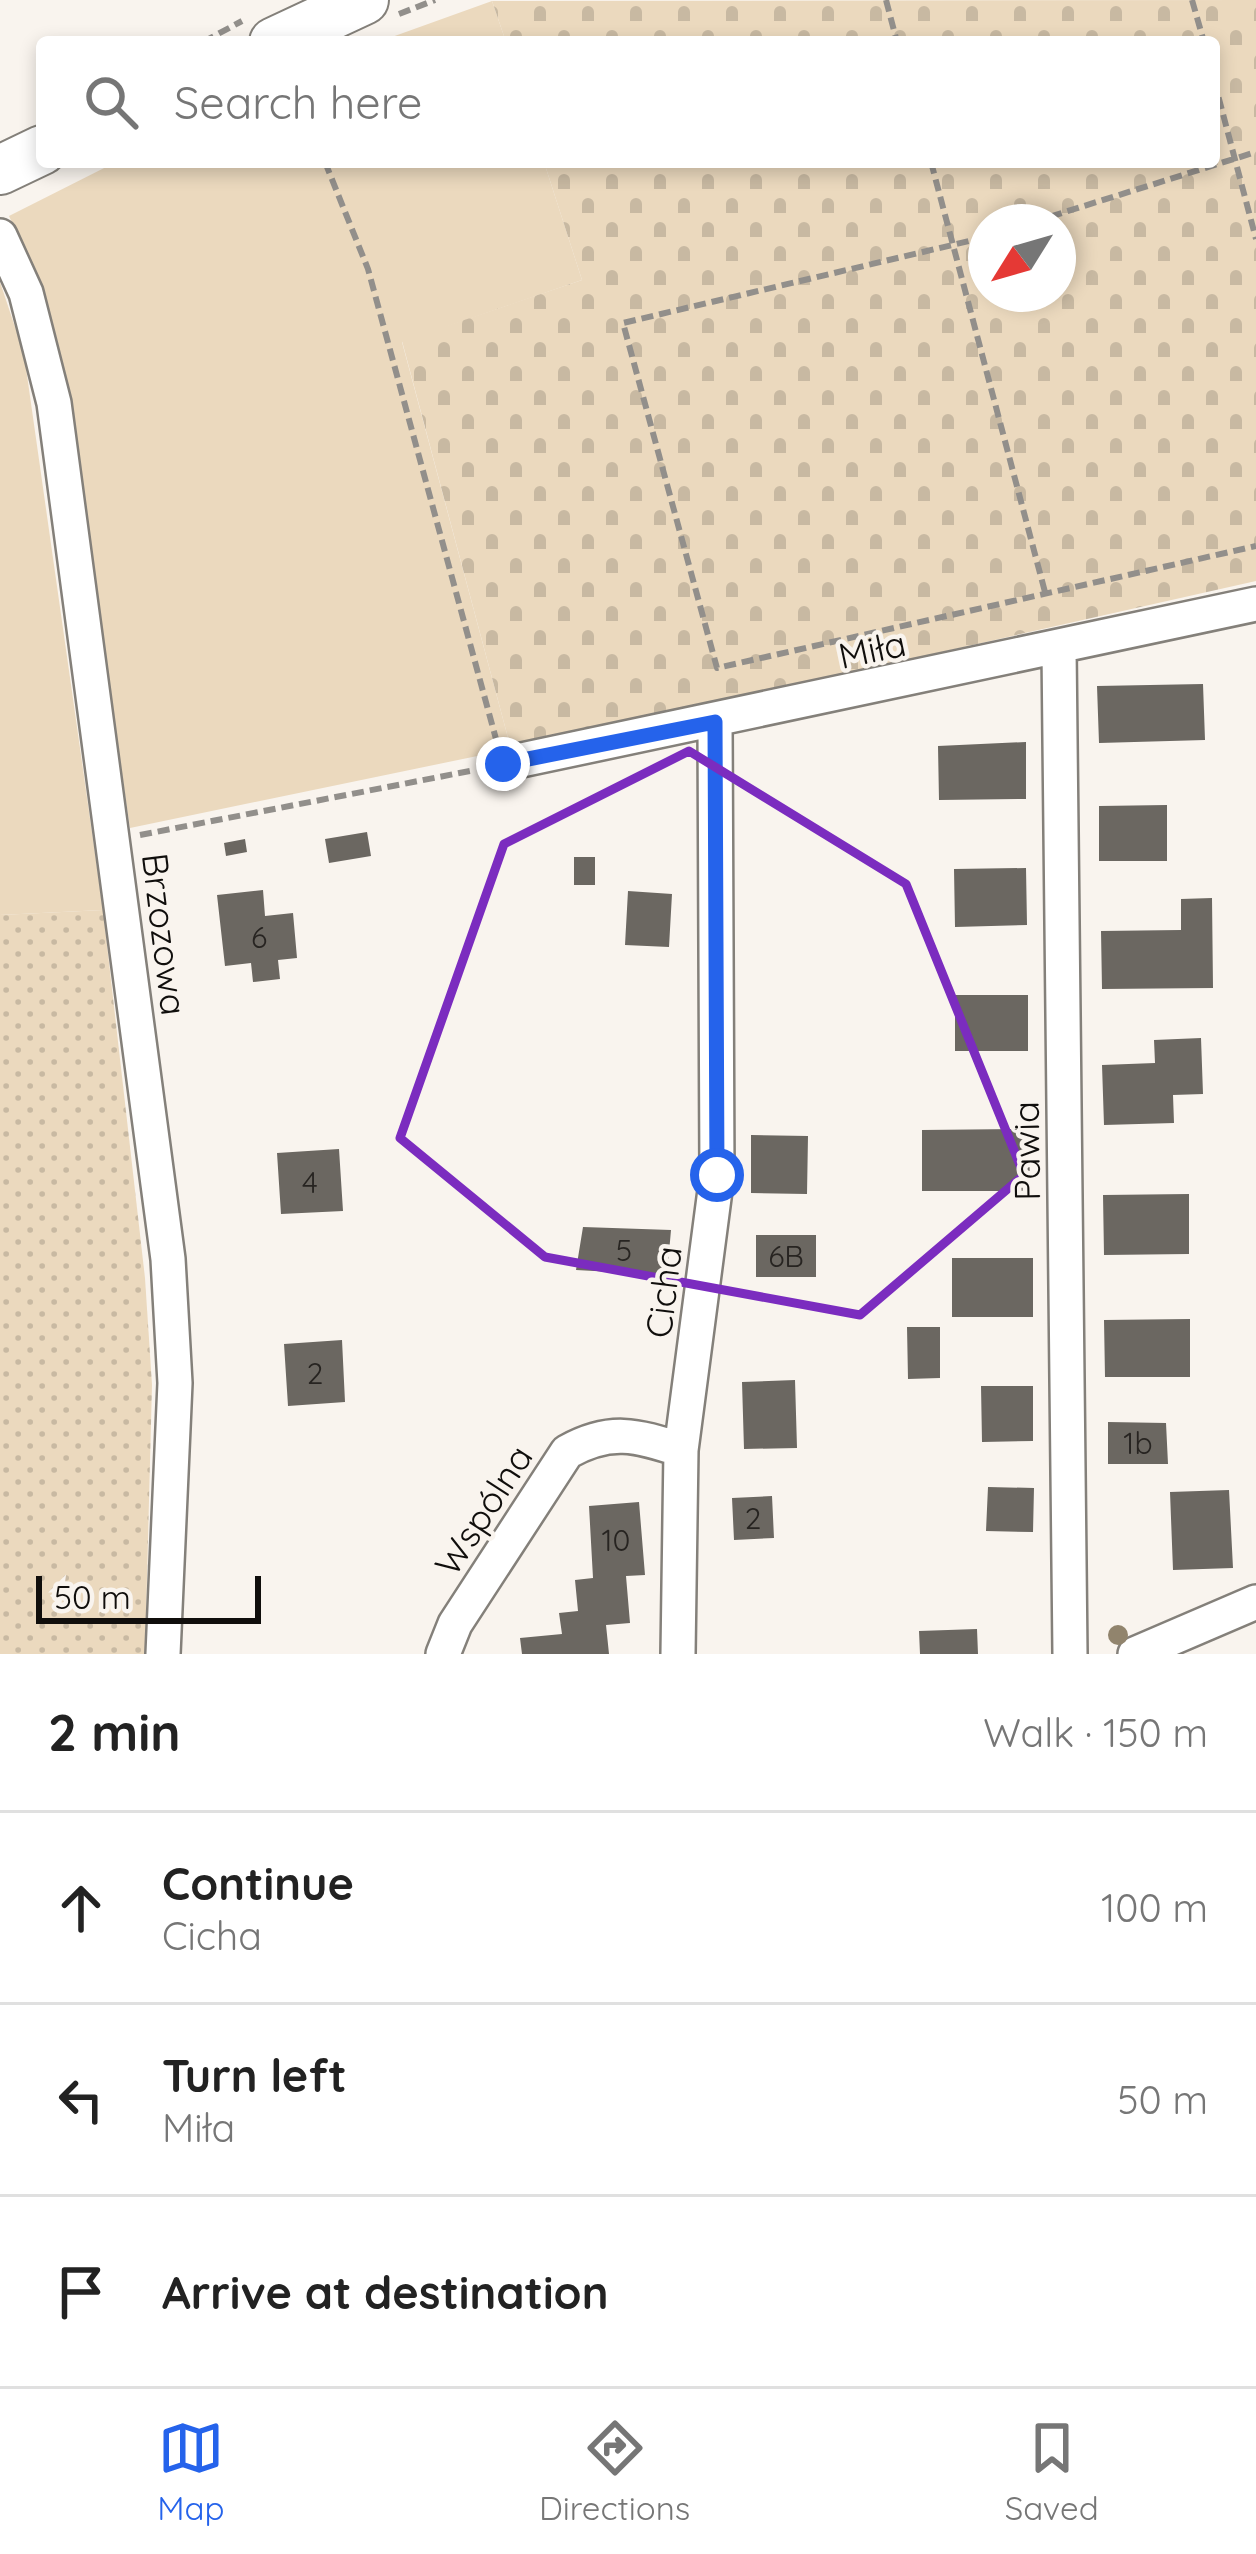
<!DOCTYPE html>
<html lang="en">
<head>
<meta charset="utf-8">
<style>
	body { margin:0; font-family:Quicksand,sans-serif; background:#f2f2f2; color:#222 }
	.compass { position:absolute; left:968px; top:204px; width:108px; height:108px; border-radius:50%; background:#fff; box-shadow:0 6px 18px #0003; rotate:233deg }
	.scale { position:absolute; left:36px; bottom:30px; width:225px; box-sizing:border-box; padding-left:12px; border:6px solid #100e0c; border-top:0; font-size:33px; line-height:42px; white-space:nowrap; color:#100e0c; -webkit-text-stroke:9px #f9f4ee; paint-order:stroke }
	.stop { position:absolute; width:36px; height:36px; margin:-27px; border:9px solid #2563eb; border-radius:50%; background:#fff }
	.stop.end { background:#2563eb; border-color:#fff; box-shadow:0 3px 12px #0008 }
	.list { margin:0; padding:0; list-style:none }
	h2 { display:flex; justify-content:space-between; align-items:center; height:156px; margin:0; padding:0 48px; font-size:51px }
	h2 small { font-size:39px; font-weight:400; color:#767676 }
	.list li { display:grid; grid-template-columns:78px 1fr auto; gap:36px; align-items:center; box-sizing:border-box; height:192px; padding:0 48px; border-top:3px solid #e0e0e0 }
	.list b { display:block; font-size:45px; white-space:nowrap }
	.list p { margin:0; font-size:39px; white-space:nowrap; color:#767676 }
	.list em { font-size:39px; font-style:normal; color:#767676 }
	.icon { flex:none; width:66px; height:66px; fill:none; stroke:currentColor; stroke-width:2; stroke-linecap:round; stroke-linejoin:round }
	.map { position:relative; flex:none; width:1256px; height:1654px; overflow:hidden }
	.search { position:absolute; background:#fff; box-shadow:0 6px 18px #0003; left:36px; right:36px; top:36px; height:132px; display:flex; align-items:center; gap:30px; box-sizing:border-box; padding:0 42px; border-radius:12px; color:#767676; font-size:45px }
	.sheet { height:732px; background:#fff }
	nav { display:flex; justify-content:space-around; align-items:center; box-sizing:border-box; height:168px; border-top:3px solid #e0e0e0; background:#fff; font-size:33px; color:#767676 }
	nav a { display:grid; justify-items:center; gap:6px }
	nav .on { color:#2563eb }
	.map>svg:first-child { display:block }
	.grass { fill:#ebd9be }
	.cemetery { fill:url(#cemetery-stones); fill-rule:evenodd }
	.park { fill:url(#park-dots) }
	.building { fill:#6b6761 }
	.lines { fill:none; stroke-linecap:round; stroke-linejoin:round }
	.street-casing { stroke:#84807a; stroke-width:38 }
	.secondary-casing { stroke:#84807a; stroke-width:52 }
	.path { stroke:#928f8b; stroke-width:6; stroke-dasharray:12 6; stroke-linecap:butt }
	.street { stroke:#fff; stroke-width:33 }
	.secondary { stroke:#fff; stroke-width:48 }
	.tree { fill:#91846d }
	.route { stroke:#2563eb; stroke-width:15 }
	.marked { fill:none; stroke:#7b2cbf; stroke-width:9; stroke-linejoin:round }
	.labels { text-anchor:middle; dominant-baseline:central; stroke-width:9; stroke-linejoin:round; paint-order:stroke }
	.number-label { font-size:30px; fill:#272421 }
	.street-label { font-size:36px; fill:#100e0c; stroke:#f9f4ee }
</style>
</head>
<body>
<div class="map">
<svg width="1256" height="1654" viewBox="0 0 1256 1654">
	<defs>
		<pattern id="cemetery-stones" width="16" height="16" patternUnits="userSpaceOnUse" patternTransform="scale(3)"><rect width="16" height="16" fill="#ebd9be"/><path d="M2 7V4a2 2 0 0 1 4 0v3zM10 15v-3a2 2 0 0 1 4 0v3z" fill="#c8b9a2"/></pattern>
		<pattern id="park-dots" width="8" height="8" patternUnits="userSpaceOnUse" patternTransform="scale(3)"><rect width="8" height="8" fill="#ebd9be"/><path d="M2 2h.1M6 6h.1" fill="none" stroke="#c8b9a2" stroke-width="1.8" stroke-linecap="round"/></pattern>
	</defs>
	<rect width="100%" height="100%" fill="#f9f4ee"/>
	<path class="grass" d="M 492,1 L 506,42 L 378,42 Z
		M 116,162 L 544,162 L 582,280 L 402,342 L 511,749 L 130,828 L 58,343 L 43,289 L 9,216 Z
		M 0,282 L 24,354 L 103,910 L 0,915 Z"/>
	<path class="cemetery" d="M 1256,0 L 1256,581 L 511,749 L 402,341 L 582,280 L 544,162 L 1214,162 L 1214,42 L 506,42 L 492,1 ZM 986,222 L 1058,222 L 1058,294 L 986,294 Z"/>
	<path class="park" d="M 103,910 L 145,1278 L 152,1385 L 145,1654 L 0,1654 L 0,915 Z"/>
	<path class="building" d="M 1203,684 L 1205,740 L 1099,743 L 1097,686 Z
		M 1026,742 L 1026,799 L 939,800 L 938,746 Z
		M 1167,805 L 1167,861 L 1099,861 L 1099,806 Z
		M 367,832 L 371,856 L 329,863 L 325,839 Z
		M 245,839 L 247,852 L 226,856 L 224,843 Z
		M 574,857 L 595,857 L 595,885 L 574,885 Z
		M 1026,868 L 1027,925 L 955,927 L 954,869 Z
		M 263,890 L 265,916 L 293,913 L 297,958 L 278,960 L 280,979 L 253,982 L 251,963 L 225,966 L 217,895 Z
		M 628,891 L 672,894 L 669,947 L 625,945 Z
		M 1212,898 L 1213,988 L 1102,989 L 1101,931 L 1181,930 L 1181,899 Z
		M 955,995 L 1028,995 L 1028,1051 L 955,1051 Z
		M 1201,1038 L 1203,1094 L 1173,1095 L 1174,1123 L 1104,1125 L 1102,1065 L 1155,1063 L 1154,1040 Z
		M 1029,1129 L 1030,1191 L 922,1191 L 922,1130 Z
		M 751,1135 L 808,1136 L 807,1194 L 751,1193 Z
		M 339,1149 L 343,1211 L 281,1214 L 277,1153 Z
		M 1189,1194 L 1189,1254 L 1104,1255 L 1103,1195 Z
		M 583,1227 L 671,1230 L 667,1275 L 576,1270 Z
		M 756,1235 L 816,1235 L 816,1277 L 756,1277 Z
		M 952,1258 L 1033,1258 L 1033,1317 L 952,1317 Z
		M 1190,1319 L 1190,1377 L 1105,1377 L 1104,1320 Z
		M 907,1327 L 940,1327 L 940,1378 L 908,1379 Z
		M 342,1340 L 345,1402 L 288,1406 L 284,1344 Z
		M 795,1380 L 797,1448 L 744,1449 L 742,1382 Z
		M 981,1386 L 1033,1386 L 1033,1441 L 982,1442 Z
		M 1108,1422 L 1166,1423 L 1168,1464 L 1108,1464 Z
		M 988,1487 L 1034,1488 L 1033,1532 L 986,1531 Z
		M 1229,1490 L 1233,1568 L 1173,1570 L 1170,1492 Z
		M 772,1496 L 774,1538 L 734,1540 L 732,1498 Z
		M 639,1502 L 645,1575 L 626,1576 L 630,1623 L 606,1625 L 609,1654 L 522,1654 L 520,1638 L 562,1634 L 559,1613 L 578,1611 L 575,1580 L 593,1578 L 589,1506 Z
		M 977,1629 L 978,1654 L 920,1654 L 919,1631 Z"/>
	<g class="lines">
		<g class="street-casing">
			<path id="street" d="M 0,236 L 26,293 L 54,403 L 168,1259 L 175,1383 L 163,1654
				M 1059,648 L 1070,1654
				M 503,764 L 1256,604
				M 443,1654 L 455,1624 L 567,1452 C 610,1428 636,1435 681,1450
				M 678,1654 L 681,1450 L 717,1175 L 715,722
				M 1135,1654 L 1256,1602"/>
		</g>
		<g class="secondary-casing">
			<path id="secondary" d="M 274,42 L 364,0
				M 0,170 L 42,150"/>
		</g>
		<path class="path" d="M 886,0 L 897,42
			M 1192,0 L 1204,42
			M 399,14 L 435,0
			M 203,42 L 242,21
			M 1214,80 L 1256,239
			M 325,162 L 368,269 L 496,739
			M 931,162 L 1045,592
			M 1033,222 L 1256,152
			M 986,237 L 623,323 L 717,668 L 1256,546
			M 140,835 L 475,770"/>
		<use href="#street" class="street"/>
		<use href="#secondary" class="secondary"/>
	</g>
	<circle class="tree" cx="1118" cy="1635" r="10"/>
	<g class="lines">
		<path class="route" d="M 503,764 L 715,722 L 717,1175"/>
	</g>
	<path class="marked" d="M 689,751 L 906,884 L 1024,1175 L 860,1315 L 545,1257 L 400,1138 L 504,844 Z"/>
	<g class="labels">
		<g class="number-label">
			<text x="259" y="937">6</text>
			<text x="310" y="1182">4</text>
			<text x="624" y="1250">5</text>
			<text x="786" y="1256">6B</text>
			<text x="315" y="1373">2</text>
			<text x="1138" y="1443">1b</text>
			<text x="753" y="1518">2</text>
			<text x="616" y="1540">10</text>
		</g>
		<g class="street-label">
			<text transform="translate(872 649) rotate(-12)">Miła</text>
			<text transform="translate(165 934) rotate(83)">Brzozowa</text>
			<text transform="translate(1026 1151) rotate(-91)">Pawia</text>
			<text transform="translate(663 1292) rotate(-83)">Cicha</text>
			<text transform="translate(483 1510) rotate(-57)">Wspólna</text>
		</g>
	</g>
</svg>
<svg class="compass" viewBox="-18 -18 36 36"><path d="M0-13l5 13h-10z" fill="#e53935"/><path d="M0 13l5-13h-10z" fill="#767676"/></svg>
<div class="scale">50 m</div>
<div class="stop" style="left:717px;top:1175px"></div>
<div class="stop end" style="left:503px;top:764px"></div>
<div class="search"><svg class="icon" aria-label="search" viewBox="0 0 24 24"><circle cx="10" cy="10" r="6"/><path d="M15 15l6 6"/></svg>Search here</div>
</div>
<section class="sheet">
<h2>2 min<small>Walk · 150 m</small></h2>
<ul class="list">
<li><svg class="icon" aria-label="ahead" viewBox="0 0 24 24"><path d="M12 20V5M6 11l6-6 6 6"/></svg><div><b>Continue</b><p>Cicha</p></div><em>100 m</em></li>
<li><svg class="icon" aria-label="left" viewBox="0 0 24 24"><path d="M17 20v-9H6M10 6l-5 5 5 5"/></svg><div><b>Turn left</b><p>Miła</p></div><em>50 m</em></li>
<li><svg class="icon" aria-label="arrive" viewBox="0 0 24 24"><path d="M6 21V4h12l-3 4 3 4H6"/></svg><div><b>Arrive at destination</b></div></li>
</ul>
</section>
<nav>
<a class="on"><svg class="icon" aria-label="map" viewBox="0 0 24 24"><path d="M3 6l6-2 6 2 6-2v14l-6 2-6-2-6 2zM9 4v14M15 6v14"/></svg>Map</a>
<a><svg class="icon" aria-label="directions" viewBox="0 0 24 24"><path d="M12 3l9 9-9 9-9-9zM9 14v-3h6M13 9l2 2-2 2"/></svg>Directions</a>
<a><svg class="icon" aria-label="saved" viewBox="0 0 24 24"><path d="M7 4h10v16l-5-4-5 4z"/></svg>Saved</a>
</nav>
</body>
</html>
